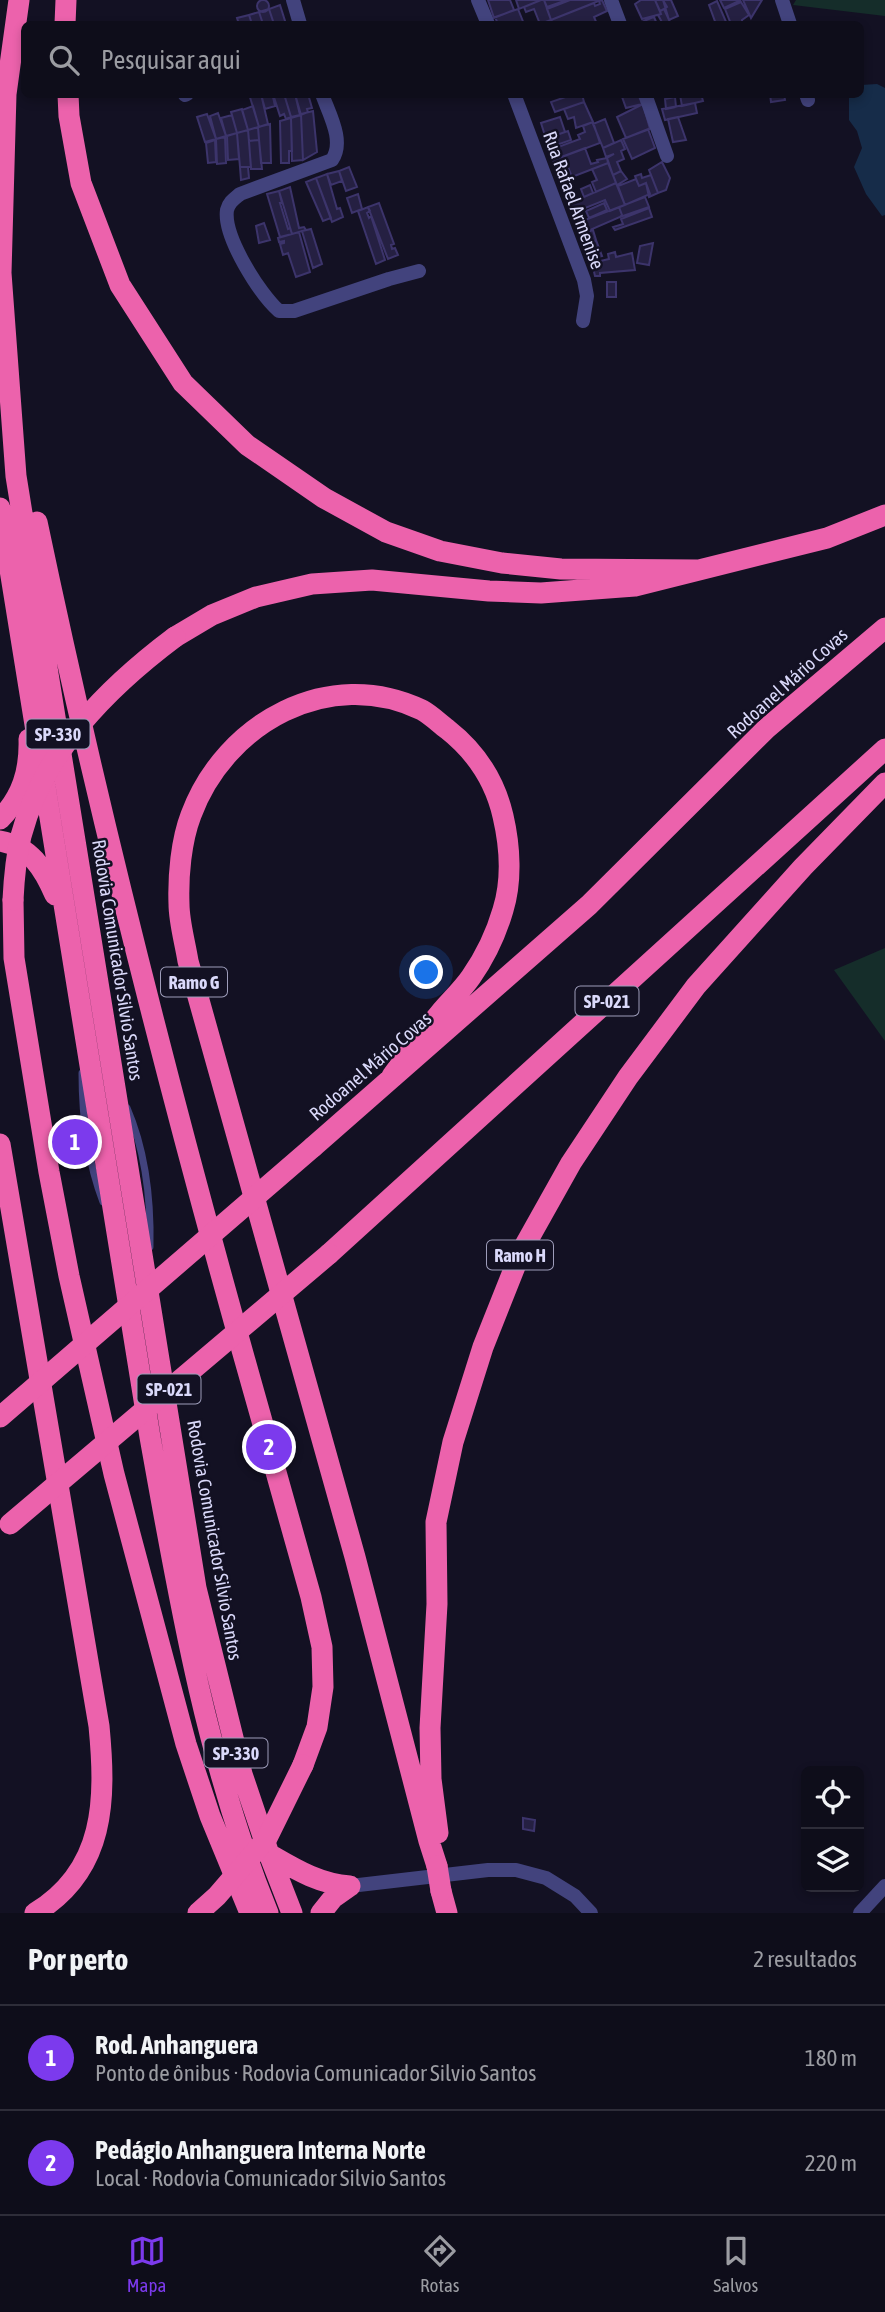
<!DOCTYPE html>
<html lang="pt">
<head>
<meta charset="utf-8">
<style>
	body { margin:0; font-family:"Asap Condensed",sans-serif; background:#171623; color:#f1f3f6 }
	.controls { position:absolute; right:21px; bottom:21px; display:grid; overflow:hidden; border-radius:10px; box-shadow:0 4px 10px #0003 }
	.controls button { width:63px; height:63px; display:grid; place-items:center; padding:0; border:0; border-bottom:2px solid #2e2d39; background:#0e0d1a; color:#f1f3f6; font:35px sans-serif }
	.you { position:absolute; left:427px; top:973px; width:24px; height:24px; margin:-18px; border:5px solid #fff; border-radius:50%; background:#1a73e8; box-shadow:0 0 0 10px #1a73e833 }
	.badge { display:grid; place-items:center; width:46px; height:46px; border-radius:50%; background:#7c3aed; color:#fff; font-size:23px; font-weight:700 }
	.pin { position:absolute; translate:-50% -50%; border:4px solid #fff; box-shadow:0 2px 7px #0006 }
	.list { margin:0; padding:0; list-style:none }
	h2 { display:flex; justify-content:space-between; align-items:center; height:91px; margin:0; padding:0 28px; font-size:30px }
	h2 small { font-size:23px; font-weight:400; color:#9b9ca2 }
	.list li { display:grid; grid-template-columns:46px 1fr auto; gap:21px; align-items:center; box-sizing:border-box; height:105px; padding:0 28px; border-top:2px solid #2e2d39 }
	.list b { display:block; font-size:26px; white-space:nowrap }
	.list p { margin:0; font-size:23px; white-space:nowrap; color:#9b9ca2 }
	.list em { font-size:23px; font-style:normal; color:#9b9ca2 }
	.icon { flex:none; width:38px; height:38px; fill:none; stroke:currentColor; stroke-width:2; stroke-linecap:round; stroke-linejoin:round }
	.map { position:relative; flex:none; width:885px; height:1913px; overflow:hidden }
	.search { position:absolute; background:#0e0d1a; box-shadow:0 4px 10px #0003; left:21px; right:21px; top:21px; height:77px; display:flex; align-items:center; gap:18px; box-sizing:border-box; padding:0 24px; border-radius:10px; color:#9b9ca2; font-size:26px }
	.sheet { height:301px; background:#0e0d1a }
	nav { display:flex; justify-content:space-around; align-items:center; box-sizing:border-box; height:98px; border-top:2px solid #2e2d39; background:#0e0d1a; font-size:19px; color:#9b9ca2 }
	nav a { display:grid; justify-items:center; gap:4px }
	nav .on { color:#7c3aed }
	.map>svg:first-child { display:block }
	.green { fill:#152d2a }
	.water { fill:#162c49 }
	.building { fill:#252042; stroke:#3c346b; stroke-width:2 }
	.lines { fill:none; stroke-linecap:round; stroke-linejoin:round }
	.highway-tunnel { stroke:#312f43; stroke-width:21; stroke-dasharray:21 10; stroke-linecap:butt }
	.lane { stroke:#42437d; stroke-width:7 }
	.street { stroke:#42437d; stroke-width:14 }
	.highway { stroke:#ec62ac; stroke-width:21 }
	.highway-bridge { stroke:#ec62ac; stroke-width:21 }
	.labels { text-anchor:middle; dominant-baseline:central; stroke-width:5; stroke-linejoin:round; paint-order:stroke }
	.shield { fill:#131123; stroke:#9e9dba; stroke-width:2 }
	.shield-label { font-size:18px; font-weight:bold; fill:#dad9fa }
	.street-label { font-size:19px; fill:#dad9fa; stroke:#131123 }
</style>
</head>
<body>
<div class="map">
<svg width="885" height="1913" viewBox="0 0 885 1913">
	<rect width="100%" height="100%" fill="#131123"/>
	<path class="green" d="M 796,0 L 885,0 L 885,16 L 793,5 Z
		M 885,948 L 885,1041 L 834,970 Z"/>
	<path class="water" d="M 877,84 L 885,88 L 885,215 L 882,216 L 866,194 L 854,167 L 862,148 L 857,131 L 849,120 L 849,95 L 860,94 L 861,85 Z"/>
	<path class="building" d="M 488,0 L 510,0 L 514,10 L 494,18 Z
		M 516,0 L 541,0 L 519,9 Z
		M 541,0 L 544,0 L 551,20 L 540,24 L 534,9 L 526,12 L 524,7 Z
		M 544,0 L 567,0 L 547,7 Z
		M 570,0 L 601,0 L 551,20 L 547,9 Z
		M 602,0 L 607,11 L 594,17 L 597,24 L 554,24 L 551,20 L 594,3 L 595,6 L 600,4 L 599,1 Z
		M 641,0 L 655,0 L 661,14 L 642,19 L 635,4 Z
		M 655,0 L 663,0 L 667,7 L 660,11 Z
		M 663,0 L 671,0 L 678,16 L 669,20 Z
		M 720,0 L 741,0 L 724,8 Z
		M 743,0 L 762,0 L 751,18 Z
		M257 6a6 6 0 1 1 12 0a6 6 0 1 1-12 0Z
		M 717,1 L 727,24 L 716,24 L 709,5 Z
		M 741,2 L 749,15 L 742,20 L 742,22 L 731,24 L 725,9 Z
		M 280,5 L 286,24 L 274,24 L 269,9 Z
		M 269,9 L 274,24 L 263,24 L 259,12 Z
		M 518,9 L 524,24 L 498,24 L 495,17 Z
		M 664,9 L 670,22 L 663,24 L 658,15 L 661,14 L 660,11 Z
		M 259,12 L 263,24 L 252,24 L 249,15 Z
		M 249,15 L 252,24 L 239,24 L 237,18 Z
		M 654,17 L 657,24 L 637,24 L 651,18 Z
		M 249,94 L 261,94 L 268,124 L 259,127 Z
		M 269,94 L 270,97 L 273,97 L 275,106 L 265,109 L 261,94 Z
		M 273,94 L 284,94 L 291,117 L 286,119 L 284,114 L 280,116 Z
		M 284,94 L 295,94 L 300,115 L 291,117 Z
		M 295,94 L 308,94 L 312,108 L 307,109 L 308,112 L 301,115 Z
		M 574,94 L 582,94 L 584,102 L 555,112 L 551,102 Z
		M 621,94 L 638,94 L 642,104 L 626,108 Z
		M 701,94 L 703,101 L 682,106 L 680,95 Z
		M 770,94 L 784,94 L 785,100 L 771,102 Z
		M 675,97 L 676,107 L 666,109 L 665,99 Z
		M 584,102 L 593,122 L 576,128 L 574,117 L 568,119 L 564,109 Z
		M 695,103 L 697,113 L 665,120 L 662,109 Z
		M 643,104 L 650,129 L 626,138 L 617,117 Z
		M 253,106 L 259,127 L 248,130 L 242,110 Z
		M 242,109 L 248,130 L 237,133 L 231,112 Z
		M 313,111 L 317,152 L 303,160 L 301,114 Z
		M 218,113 L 226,136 L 216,139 L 210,116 Z
		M 207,114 L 216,139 L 205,142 L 197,117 Z
		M 232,115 L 237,133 L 226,136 L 221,118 Z
		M 301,115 L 303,160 L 292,161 L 291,118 Z
		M 560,117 L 565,132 L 546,139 L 541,123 Z
		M 678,117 L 686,140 L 673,142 L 668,119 Z
		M 291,118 L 292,151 L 289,151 L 289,163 L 281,163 L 280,121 Z
		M 605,119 L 614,143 L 603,148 L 593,124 Z
		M 593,122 L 600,143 L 562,157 L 558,147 L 580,139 L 578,135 L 585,132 L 583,126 Z
		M 270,124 L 271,163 L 261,163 L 258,127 Z
		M 258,127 L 259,140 L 249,141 L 248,130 Z
		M 648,129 L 655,148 L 632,159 L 623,139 Z
		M 248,130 L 251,167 L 240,167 L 237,133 Z
		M 568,131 L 571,140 L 548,148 L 545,139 Z
		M 237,133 L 239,159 L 228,160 L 227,136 Z
		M 225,137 L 226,163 L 217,164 L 216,139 Z
		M 215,140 L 216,162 L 208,163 L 206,143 Z
		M 259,140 L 262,169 L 251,169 L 249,141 Z
		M 621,140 L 625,149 L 621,151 L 624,159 L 617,162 L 621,171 L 613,175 L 607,158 L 614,154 L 606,157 L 603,148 Z
		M 585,148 L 591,164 L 598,162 L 597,160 L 607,158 L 608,163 L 572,177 L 568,167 L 557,171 L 553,160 Z
		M 662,162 L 670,178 L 666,190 L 658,193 L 649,170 Z
		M 608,163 L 616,183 L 596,192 L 592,182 L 597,180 L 592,169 Z
		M 240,167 L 248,167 L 249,178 L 241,180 Z
		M 349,167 L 357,187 L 346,191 L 339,171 Z
		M 339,171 L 342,181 L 331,185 L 327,174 Z
		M 621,171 L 627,179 L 617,185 L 613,175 Z
		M 327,174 L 337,209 L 340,208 L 343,217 L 332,222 L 316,178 Z
		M 641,174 L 642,178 L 651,175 L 658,193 L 649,197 L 646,183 L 639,186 L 635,176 Z
		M 316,178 L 331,218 L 323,221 L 306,182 Z
		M 636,179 L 639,186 L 646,183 L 650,194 L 625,205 L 618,186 Z
		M 616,183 L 625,205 L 610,211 L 605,200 L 573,213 L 570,203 Z
		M 590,185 L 593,193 L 584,197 L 581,189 Z
		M 290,187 L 299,228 L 304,227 L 306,230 L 292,234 L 279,191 Z
		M 279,191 L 282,203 L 280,203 L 288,229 L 290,228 L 292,234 L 280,237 L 267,194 Z
		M 358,194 L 362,209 L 352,213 L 347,198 Z
		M 645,197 L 649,207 L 620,217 L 622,215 L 619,207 Z
		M 379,203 L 394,244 L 391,245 L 392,249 L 395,248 L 398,255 L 388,259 L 368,207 Z
		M 604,203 L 607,210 L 589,218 L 586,211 Z
		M 368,207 L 370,211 L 367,213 L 369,218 L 371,216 L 385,260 L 376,264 L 358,211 Z
		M 619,207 L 622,215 L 620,217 L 581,234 L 577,223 Z
		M 649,208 L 652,217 L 615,230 L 613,227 L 623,224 L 621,219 Z
		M 264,223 L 270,240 L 259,243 L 256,226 Z
		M 311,229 L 322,264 L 313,268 L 302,231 Z
		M 593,230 L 596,240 L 585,245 L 581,234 Z
		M 299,232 L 310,272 L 296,277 L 288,253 L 283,255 L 280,244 L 284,243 L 284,241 L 279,242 L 278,238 Z
		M 596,240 L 602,256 L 589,259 L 585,245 Z
		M 653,243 L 649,265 L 637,263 L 640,246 Z
		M 615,252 L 616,257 L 632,253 L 635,270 L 600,273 L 600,276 L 595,276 L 592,263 L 609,259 L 608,254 Z
		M 607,282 L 616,282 L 616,297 L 607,297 Z
		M 277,1425 L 287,1462 L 261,1469 L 252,1432 Z
		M 523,1818 L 535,1820 L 534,1831 L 523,1829 Z"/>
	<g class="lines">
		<path class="highway-tunnel" d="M 264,1428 L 274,1465"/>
		<path class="lane" d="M 82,1073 C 82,1117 87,1160 103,1202
			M 127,1108 C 146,1152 151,1199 150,1247"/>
		<path class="street" d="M 293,0 L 300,24
			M 478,0 L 488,24
			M 611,0 L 620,24
			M 782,0 L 790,24
			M 322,94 C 329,114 345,141 332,160 L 240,194 C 234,199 229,202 227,210 C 223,237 260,294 279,311 L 294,311 L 389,279 L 419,271
			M 514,94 L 584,280 L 587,296 L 583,321
			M 645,94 L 667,156
			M 806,94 L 808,100
			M 185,95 L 187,94
			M 350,1886 L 488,1870 L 516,1870 L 546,1878 L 575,1896 L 591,1913
			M 860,1913 L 885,1886"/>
		<path class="highway" d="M 19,0 L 6,94 L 1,273 L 16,476 L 196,1588 L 242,1774 L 269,1854 L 292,1913
			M 65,24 L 66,0
			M 68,94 L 69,116 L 81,183 L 120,285 L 183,383 L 247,445 L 324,498 L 386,532 L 440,551 L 502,563 L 561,569 L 698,570
			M 0,508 L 150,1437 C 179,1599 206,1760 268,1913
			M 37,522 C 101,827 179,1129 264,1428
			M 175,637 L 212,615 L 256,597 L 312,584 L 372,580 L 489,591 L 541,593 L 635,586 L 827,538 L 885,515
			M 0,819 C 22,797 30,771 29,739
			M 0,841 C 30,846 44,869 55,895
			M 13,900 L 14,958 L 49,1172 L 69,1276 L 114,1474 L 186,1744 L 210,1816 L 250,1913
			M 392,1076 C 408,1055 423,1033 440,1013 C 450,1001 462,990 471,977 C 485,957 496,934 503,910 C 512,881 510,846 503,816 C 495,781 475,751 447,729 C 439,723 431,715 422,710 C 329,665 225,723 191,815 C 181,841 178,876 179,904 C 179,922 185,942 188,961 L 355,1557 L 429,1841 L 437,1866
			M 0,1144 L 99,1726 C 106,1799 106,1870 35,1913
			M 313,1147 L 589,905 L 766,729 L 885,628
			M 329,1254 L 885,749
			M 274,1465 L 311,1597 L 322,1647 L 323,1687 L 317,1727 L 303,1765
			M 438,1833 L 431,1779 L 430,1728 L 437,1604 L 436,1522 L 453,1442 L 483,1347 L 520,1254 L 571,1163 L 628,1077 L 696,986 L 803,867 L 885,783
			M 269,1854 C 295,1869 319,1884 350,1886
			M 441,1891 L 447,1913
			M 321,1913 L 333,1898 L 350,1886"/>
		<path class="highway-bridge" d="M 13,900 C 14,879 16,857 21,836 C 43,752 107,688 175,637
			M 0,1417 L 313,1147
			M 10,1524 L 329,1254
			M 437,1866 L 441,1891
			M 198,1913 L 217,1896 L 267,1838 L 303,1765"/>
	</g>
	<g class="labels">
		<g class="shield">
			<rect x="26.5" y="719.5" width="63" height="29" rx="5"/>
			<rect x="161" y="967.5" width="66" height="29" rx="5"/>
			<rect x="575.5" y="986.5" width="63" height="29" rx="5"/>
			<rect x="487" y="1240.5" width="66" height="29" rx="5"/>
			<rect x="137.5" y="1374.5" width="63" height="29" rx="5"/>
			<rect x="204.5" y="1738.5" width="63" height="29" rx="5"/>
		</g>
		<g class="shield-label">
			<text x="58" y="734">SP-330</text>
			<text x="194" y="982">Ramo G</text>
			<text x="607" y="1001">SP-021</text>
			<text x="520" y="1255">Ramo H</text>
			<text x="169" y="1389">SP-021</text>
			<text x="236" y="1753">SP-330</text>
		</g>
		<g class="street-label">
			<text transform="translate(574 200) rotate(70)">Rua Rafael Armenise</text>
			<text transform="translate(787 683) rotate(-42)">Rodoanel Mário Covas</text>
			<text transform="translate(118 960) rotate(81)">Rodovia Comunicador Silvio Santos</text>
			<text transform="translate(370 1066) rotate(-41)">Rodoanel Mário Covas</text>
			<text transform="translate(215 1540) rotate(80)">Rodovia Comunicador Silvio Santos</text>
		</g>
	</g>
</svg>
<div class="controls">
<button><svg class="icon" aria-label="locate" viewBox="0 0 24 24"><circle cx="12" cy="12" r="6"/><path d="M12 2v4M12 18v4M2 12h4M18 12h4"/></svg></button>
<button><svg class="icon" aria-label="layers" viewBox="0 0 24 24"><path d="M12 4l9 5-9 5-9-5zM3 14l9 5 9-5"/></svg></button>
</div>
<div class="you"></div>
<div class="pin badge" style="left:75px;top:1142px">1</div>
<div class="pin badge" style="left:269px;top:1447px">2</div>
<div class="search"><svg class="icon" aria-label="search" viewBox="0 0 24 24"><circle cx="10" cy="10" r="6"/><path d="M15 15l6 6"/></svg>Pesquisar aqui</div>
</div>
<section class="sheet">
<h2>Por perto<small>2 resultados</small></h2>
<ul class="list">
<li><span class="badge">1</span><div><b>Rod. Anhanguera</b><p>Ponto de ônibus · Rodovia Comunicador Silvio Santos</p></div><em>180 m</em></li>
<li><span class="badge">2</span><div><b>Pedágio Anhanguera Interna Norte</b><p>Local · Rodovia Comunicador Silvio Santos</p></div><em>220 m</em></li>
</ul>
</section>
<nav>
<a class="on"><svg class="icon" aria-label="map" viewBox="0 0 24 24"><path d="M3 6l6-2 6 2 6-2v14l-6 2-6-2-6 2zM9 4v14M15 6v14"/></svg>Mapa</a>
<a><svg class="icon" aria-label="directions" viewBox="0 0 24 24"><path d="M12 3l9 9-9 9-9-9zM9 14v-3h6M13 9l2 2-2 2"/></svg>Rotas</a>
<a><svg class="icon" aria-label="saved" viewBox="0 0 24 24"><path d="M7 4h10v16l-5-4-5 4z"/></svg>Salvos</a>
</nav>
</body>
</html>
